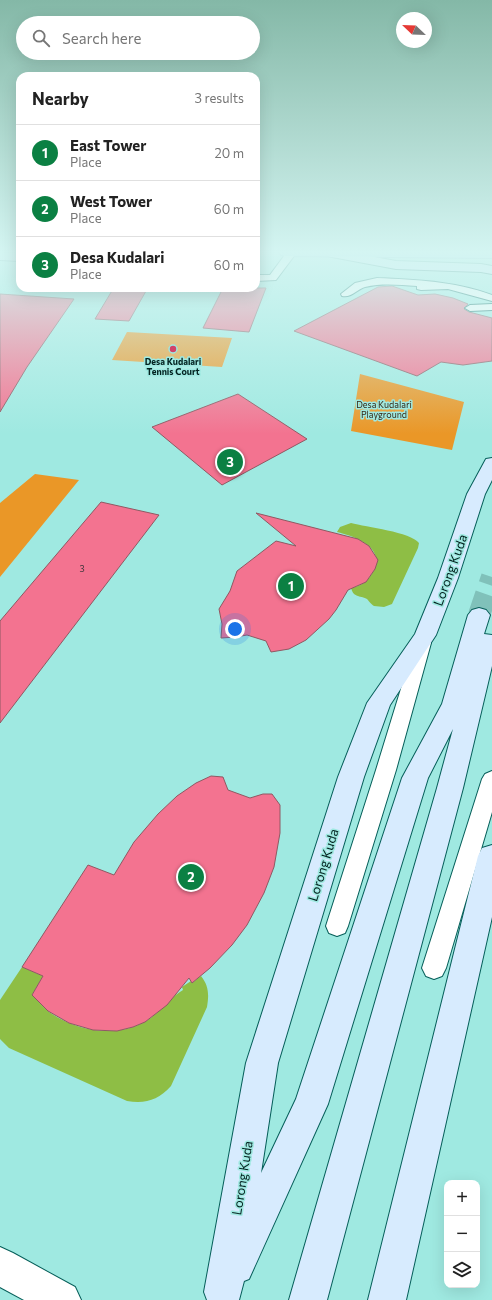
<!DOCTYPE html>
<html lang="en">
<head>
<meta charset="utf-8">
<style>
	body { margin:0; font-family:Commissioner,sans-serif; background:#f2f2f2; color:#222 }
	.controls { position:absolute; right:12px; bottom:12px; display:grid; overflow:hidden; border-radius:8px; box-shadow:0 4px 16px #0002 }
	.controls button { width:36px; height:36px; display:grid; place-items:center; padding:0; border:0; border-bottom:1px solid #e0e0e0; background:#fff; color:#222; font:20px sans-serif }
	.compass { position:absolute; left:396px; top:12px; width:36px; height:36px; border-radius:50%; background:#fff; box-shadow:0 4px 16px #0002; rotate:293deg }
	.you { position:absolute; left:235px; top:629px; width:14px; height:14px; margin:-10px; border:3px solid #fff; border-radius:50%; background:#1a73e8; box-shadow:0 0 0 6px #1a73e833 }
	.badge { display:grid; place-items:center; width:26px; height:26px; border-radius:50%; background:#0b8043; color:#fff; font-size:13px; font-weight:700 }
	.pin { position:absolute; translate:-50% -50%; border:2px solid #fff; box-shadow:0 1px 4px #0006 }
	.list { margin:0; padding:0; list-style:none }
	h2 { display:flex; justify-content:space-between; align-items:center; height:52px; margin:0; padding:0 16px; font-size:17px }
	h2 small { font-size:13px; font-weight:400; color:#767676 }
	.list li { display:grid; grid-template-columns:26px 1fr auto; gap:12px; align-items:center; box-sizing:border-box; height:56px; padding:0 16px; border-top:1px solid #e0e0e0 }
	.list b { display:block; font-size:15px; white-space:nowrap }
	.list p { margin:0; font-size:13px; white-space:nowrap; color:#767676 }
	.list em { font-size:13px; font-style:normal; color:#767676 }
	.icon { flex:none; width:22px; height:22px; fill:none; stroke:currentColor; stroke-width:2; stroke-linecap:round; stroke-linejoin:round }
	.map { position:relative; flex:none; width:492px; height:1300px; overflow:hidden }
	.search { position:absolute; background:#fff; box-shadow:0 4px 16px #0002; left:16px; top:16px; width:244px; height:44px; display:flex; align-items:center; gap:10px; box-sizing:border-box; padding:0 14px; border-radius:22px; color:#767676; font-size:15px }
	.panel { position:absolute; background:#fff; box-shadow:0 4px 16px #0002; left:16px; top:72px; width:244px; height:220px; border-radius:12px }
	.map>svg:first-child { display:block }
	.green { fill:#ea9727 }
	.water { fill:#8ebe45 }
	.building { fill:#f37390; stroke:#905862 }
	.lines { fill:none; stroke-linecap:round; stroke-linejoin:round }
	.secondary-tunnel { stroke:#80c1ba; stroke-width:22; stroke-dasharray:22 10; stroke-linecap:butt }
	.lane-casing { stroke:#055e59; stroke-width:2 }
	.street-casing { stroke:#055e59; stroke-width:2 }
	.secondary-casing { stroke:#055e59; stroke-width:2 }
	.primary-casing { stroke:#5186ae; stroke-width:2 }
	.lane { fill:#fff; fill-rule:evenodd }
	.street { fill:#fff; fill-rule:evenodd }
	.secondary { fill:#d7ebfe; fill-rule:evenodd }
	.primary { fill:#b0d7fc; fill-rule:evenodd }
	.poi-dot { fill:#d14269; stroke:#9fe9e1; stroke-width:1.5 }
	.labels { text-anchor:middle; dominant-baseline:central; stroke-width:3; stroke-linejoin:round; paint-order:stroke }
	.far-poi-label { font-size:9px; font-weight:bold; fill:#032220; stroke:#9fe9e1 }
	.far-park-label { font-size:9px; fill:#372715; stroke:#9fe9e1 }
	.number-label { font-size:9px; fill:#3f363c }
	.near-street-label { font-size:13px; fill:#032220; stroke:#9fe9e1 }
</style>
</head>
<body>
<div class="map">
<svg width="492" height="1300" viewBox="0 0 492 1300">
	<rect width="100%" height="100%" fill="#9fe9e1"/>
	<path class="green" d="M 127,332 L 232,338 L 222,367 L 112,360 Z
		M 360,374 L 464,402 L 452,450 L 351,431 Z
		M 35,474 L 79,480 L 0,577 L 0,503 Z"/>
	<path class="water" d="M 351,523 C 366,527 411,532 419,543 L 418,548 L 392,604 L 384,607 L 374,606 C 371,604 368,600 367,599 C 359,595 354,598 351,588 C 360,586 366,583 371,575 C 389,549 357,537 337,532 L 340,527 Z
		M 22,967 L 43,976 L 32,995 C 37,1000 43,1007 49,1012 C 76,1031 116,1039 146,1021 C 160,1013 170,997 183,990 L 182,987 L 191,981 L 192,983 L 201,976 C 209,986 209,995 207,1007 L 171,1086 C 158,1100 146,1104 127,1101 L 9,1048 L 0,1039 L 0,1000 Z"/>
	<path class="building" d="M 392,286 L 418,295 L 435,294 L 453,298 L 468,304 L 464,309 L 469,312 L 492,318 L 492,361 L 463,365 L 441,362 L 417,376 L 294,331 L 378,287 Z
		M 223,288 L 266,288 L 249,332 L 203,328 Z
		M 113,289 L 146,291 L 129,321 L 95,319 Z
		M 0,294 L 74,299 L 27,367 L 0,412 Z
		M 238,394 L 307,439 L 222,485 L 152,427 Z
		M 101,502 L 159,515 L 0,723 L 0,621 Z
		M 256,513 L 358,539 L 369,546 L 378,560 L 375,569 L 366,582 L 348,590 L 336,610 L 329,619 L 306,640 L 289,649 L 271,652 L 266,641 L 247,635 L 236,637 L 221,638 L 222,624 L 219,609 L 230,591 L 237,571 L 276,541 L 296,546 Z
		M 211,776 L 223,777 L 228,790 L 250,798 L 263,794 L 272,794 L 280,805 L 280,833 L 274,867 L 264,893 L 247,925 L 232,945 L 210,968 L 192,983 L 189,978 L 167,1005 L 145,1022 L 133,1027 L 117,1031 L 93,1030 L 69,1023 L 48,1011 L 32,995 L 43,976 L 22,967 L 88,865 L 114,875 L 134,842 L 158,814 L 177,796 L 196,783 Z"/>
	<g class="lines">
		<path class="secondary-tunnel" d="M 479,615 L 492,577"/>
		<g class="lane-casing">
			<path id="lane" d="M 287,252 L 297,252 L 276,280 L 256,281 L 256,275 L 270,275 Z
				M 377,278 C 417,280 454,281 492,295 L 492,301 L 448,289 L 421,290 L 417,289 L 417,286 C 399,285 382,283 365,287 C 357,289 352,298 342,296 L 341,294 L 355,283 Z
				M 492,304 L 492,310 L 470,311 L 465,308 L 470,305 Z
				M 423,637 L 429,639 L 431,643 L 396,770 L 348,926 L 345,933 L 337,936 L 329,933 L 326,926 L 376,770 L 415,643 L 417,639 Z
				M 492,771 L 492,812 L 446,968 L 442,976 L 434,979 L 426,976 L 422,968 L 482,779 L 485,774 Z"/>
		</g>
		<g class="street-casing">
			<path id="street" d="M 0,1247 L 13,1253 L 75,1287 L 81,1300 L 24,1300 L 0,1287 Z"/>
		</g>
		<g class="secondary-casing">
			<path id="secondary" d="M 0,252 L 20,253 L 20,261 L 0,260 Z
				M 326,252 L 347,252 L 396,261 L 481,264 L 492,266 L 492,274 L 481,272 L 396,269 L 332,257 L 328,256 Z
				M 492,458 L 492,480 L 485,494 L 458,578 L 436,635 L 390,705 L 364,777 L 278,1063 L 261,1173 L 296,1099 L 402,778 L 442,704 L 468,615 L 472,610 L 479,608 L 486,610 L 490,615 L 484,634 L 492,635 L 492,666 L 463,788 L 327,1300 L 289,1300 L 437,788 L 453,729 L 428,778 L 328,1104 L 249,1279 L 244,1281 L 239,1300 L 207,1300 L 204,1292 L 246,1063 L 338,777 L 367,703 L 415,634 L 438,578 L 467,494 L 486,459 Z
				M 492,845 L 492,917 L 406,1300 L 368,1300 L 478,856 L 482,848 Z"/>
		</g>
		<g class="primary-casing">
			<path id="primary" d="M 279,252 L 492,252 L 492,258 L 285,256 L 281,255 Z"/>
		</g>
		<use href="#lane" class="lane"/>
		<use href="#street" class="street"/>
		<use href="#secondary" class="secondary"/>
		<use href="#primary" class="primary"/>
	</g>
	<linearGradient id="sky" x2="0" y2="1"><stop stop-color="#84b8a7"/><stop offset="0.58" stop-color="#d4f5f2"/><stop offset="1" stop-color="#d4f5f2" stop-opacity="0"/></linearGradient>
	<rect width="492" height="434" fill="url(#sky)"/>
	<circle class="poi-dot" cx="173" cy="349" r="4"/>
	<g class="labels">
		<g class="far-poi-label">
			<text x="173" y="361">Desa Kudalari<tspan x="173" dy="10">Tennis Court</tspan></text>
		</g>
		<g class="far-park-label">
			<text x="384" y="404">Desa Kudalari<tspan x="384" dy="10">Playground</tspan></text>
		</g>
		<g class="number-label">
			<text x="82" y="568">3</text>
		</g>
		<g class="near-street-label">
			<text transform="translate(450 570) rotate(-70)">Lorong Kuda</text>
			<text transform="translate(323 865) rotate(-73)">Lorong Kuda</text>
			<text transform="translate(242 1178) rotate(-81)">Lorong Kuda</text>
		</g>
	</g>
</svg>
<div class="controls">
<button>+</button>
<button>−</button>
<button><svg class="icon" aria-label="layers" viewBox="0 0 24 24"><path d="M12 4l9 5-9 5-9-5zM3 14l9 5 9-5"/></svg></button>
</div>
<svg class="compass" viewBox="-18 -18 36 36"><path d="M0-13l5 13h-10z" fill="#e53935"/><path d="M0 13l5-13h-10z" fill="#767676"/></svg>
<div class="you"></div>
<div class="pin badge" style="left:291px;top:586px">1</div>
<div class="pin badge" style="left:191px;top:877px">2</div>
<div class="pin badge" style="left:230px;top:462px">3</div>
<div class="search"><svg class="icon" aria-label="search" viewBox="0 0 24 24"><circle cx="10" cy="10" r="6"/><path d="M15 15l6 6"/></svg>Search here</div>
<section class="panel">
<h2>Nearby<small>3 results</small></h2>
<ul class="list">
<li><span class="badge">1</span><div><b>East Tower</b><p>Place</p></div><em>20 m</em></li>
<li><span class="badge">2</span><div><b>West Tower</b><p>Place</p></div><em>60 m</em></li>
<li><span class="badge">3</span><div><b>Desa Kudalari</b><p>Place</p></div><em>60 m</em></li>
</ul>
</section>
</div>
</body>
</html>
